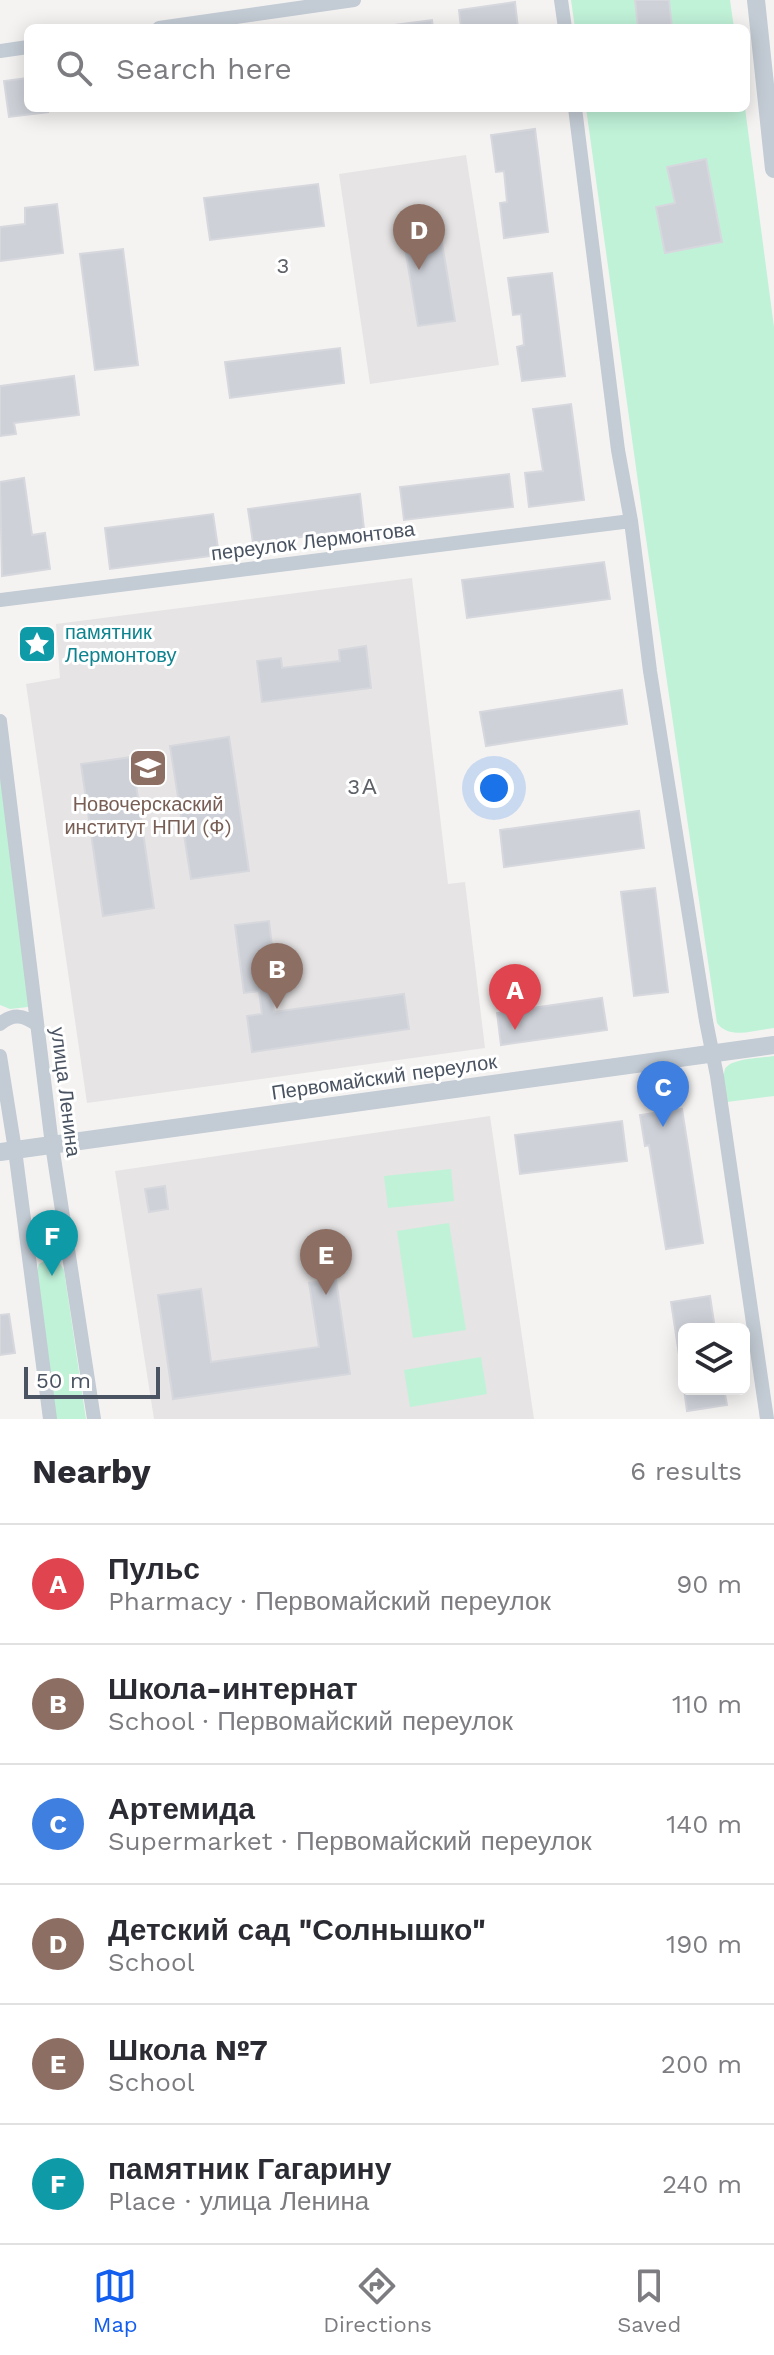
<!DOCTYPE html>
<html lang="en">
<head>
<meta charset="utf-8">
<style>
	body { margin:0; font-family:"Work Sans",sans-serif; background:#f7f7f7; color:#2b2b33 }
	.controls { position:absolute; right:24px; bottom:24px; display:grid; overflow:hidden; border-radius:12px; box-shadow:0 4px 20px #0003 }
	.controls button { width:72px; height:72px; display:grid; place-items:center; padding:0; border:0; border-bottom:2px solid #e1e1e2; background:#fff; color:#2b2b33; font:40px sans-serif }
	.scale { position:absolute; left:24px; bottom:20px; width:136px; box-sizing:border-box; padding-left:8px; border:4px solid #495361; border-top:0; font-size:22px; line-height:28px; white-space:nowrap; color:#495361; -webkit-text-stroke:6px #fff; paint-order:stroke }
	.you { position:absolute; left:494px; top:788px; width:28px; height:28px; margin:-20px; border:6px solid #fff; border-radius:50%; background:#1a73e8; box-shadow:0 0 0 12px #1a73e833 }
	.badge { display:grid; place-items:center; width:52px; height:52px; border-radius:50%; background:#125eef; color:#fff; font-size:26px; font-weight:700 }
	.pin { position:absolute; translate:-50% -66px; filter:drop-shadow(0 2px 4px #0008) }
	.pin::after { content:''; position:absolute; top:42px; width:28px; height:24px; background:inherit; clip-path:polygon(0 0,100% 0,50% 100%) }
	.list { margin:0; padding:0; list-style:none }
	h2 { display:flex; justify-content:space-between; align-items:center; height:104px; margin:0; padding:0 32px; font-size:34px }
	h2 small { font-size:26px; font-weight:400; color:#7c7c81 }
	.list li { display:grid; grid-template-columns:52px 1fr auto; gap:24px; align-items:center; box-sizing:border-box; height:120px; padding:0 32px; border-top:2px solid #e1e1e2 }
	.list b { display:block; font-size:30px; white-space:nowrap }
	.list p { margin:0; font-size:26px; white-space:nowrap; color:#7c7c81 }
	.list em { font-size:26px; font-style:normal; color:#7c7c81 }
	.icon { flex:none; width:44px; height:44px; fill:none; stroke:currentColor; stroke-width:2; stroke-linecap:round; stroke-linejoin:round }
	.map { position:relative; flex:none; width:774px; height:1419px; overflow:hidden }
	.search { position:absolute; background:#fff; box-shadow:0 4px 20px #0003; left:24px; right:24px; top:24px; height:88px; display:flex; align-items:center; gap:20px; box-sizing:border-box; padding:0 28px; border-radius:12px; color:#7c7c81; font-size:30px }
	.sheet { height:824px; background:#fff }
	nav { display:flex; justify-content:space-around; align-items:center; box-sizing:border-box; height:112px; border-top:2px solid #e1e1e2; background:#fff; font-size:22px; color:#7c7c81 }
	nav a { display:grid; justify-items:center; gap:4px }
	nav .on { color:#125eef }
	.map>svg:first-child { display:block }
	.education { fill:#e6e4e4 }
	.green { fill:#c0f2d8 }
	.building { fill:#ced1d8; stroke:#d6d8de; stroke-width:2 }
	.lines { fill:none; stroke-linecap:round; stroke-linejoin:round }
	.minor { stroke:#c3cbd4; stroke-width:14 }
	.tertiary { stroke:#c3cbd4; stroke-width:18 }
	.labels { text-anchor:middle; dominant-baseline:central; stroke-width:6; stroke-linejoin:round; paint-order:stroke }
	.street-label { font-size:20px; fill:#495361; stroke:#fff }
	.culture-label { font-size:20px; fill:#0d838f; stroke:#fff; text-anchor:start }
	.education-label { font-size:20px; fill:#785e54; stroke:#fff }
	.neighbourhood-label { font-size:22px; letter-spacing:2px; fill:#5e6268; stroke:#fff }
</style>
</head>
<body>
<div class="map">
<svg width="774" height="1419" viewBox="0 0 774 1419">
	<rect width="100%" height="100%" fill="#f5f3f2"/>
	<path class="education" d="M 466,155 L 499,365 L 370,384 L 339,174 Z
		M 412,578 L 448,884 L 465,882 L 485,1048 L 87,1103 L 26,684 L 60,678 L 56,624 Z
		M 490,1116 L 534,1419 L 154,1419 L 115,1171 Z"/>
	<path class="green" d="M 571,0 L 730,0 L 734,28 L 575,28 Z
		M 586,108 L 745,108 L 774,327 L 774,1028 C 756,1030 729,1040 717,1023 L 643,518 Z
		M 0,759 L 33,1000 L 28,1007 L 10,1009 L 0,1005 Z
		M 774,1056 L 774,1096 L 727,1102 C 726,1092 722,1077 725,1069 C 730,1058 762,1058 774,1056 Z
		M 451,1169 L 454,1201 L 388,1208 L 384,1176 Z
		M 449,1223 L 466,1330 L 413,1338 L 397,1231 Z
		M 48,1259 L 59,1262 L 64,1270 L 86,1419 L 56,1419 L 36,1274 L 39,1264 Z
		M 481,1357 L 487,1394 L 410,1407 L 404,1370 Z"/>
	<path class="building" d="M 635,0 L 669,0 L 672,28 L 638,28 Z
		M 515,2 L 518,28 L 461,28 L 459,10 Z
		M 432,20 L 433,28 L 371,28 Z
		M 28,78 L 28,108 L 48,108 L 48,112 L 9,117 L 4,81 Z
		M 535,129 L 548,232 L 504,238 L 500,203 L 507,202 L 504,171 L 496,172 L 491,135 Z
		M 706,159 L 722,242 L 665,253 L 656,207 L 675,203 L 667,167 Z
		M 318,184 L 324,226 L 210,240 L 204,198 Z
		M 57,204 L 63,253 L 0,261 L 0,227 L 25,224 L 25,208 Z
		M 437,213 L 455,321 L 418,326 L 400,218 Z
		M 123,249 L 138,365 L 95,370 L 80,254 Z
		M 552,273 L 565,376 L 522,381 L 517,347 L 524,345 L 521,314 L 513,315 L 508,278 Z
		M 340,348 L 344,383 L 230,398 L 225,362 Z
		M 74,376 L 79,415 L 14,423 L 16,434 L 0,436 L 0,386 Z
		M 571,404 L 584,500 L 529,507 L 525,473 L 543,471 L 533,409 Z
		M 509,474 L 513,507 L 404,520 L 400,487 Z
		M 24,478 L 32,535 L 45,533 L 50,569 L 2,576 L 0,482 Z
		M 360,494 L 364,529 L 253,543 L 248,509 Z
		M 213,514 L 219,555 L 110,569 L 105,528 Z
		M 604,562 L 610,599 L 467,618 L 462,580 Z
		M 366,646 L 371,688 L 262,702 L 257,661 L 281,658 L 282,668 L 340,661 L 339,650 Z
		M 622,690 L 627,724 L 486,746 L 480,712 Z
		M 229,737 L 249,871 L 191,879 L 170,746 Z
		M 132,757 L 154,908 L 103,916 L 81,764 Z
		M 639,811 L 644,848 L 504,867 L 500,830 Z
		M 655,888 L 668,992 L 634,996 L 621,892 Z
		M 269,921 L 277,989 L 270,989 L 274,1012 L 404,994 L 409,1029 L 252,1052 L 247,1016 L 262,1014 L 259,991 L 244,993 L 235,925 Z
		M 602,998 L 607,1030 L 501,1045 L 497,1013 Z
		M 682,1109 L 703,1243 L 666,1249 L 649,1145 L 645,1146 L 640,1115 Z
		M 622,1121 L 627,1161 L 520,1174 L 515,1135 Z
		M 165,1186 L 168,1209 L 149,1212 L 145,1189 Z
		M 336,1280 L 350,1374 L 173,1399 L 158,1295 L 201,1289 L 211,1362 L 319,1347 L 309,1283 Z
		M 710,1296 L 715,1329 L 684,1329 L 684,1387 L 671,1302 Z
		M 9,1314 L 15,1353 L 0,1355 L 0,1315 Z
		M 684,1389 L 724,1389 L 727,1405 L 687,1411 Z"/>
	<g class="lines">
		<path class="minor" d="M 561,0 L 565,28
			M 159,28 L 354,0
			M 0,51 L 28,47
			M 575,108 L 618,450 L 631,521 L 650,671 L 706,1021 L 717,1076 L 767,1419
			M 0,600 L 631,521
			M 0,721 L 52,1145 L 94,1419
			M 0,1024 C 13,1013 24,1015 37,1025
			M 0,1056 L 15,1150 L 50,1419"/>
		<path class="tertiary" d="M 756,0 L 774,169
			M 0,1152 L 774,1045"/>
	</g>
	<defs>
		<g id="sight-square" transform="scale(2)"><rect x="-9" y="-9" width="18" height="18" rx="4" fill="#0f9aa8" stroke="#fff"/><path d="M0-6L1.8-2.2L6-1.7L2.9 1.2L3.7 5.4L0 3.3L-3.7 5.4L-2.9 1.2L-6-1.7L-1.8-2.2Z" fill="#fff"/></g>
		<g id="university-square" transform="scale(2)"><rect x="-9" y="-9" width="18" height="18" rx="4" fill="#8d6e63" stroke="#fff"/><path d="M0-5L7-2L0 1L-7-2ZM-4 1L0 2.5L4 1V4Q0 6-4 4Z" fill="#fff"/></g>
	</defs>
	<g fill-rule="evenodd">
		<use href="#sight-square" x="37" y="644"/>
		<use href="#university-square" x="148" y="768"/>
	</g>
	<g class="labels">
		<g class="street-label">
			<text transform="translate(313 541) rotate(-7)">переулок Лермонтова</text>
			<text transform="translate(384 1077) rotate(-8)">Первомайский переулок</text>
			<text transform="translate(66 1092) rotate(83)">улица Ленина</text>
		</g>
		<g class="culture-label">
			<text x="65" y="632">памятник<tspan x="65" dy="23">Лермонтову</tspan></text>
		</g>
		<g class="education-label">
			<text x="148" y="804">Новочерскаский<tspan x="148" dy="23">институт НПИ (Ф)</tspan></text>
		</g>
		<g class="neighbourhood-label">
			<text x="284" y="265">3</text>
			<text x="363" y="786">3А</text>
		</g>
	</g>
</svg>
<div class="controls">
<button><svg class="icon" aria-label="layers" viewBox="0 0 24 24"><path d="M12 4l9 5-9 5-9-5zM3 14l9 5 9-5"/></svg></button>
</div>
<div class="scale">50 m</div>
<div class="you"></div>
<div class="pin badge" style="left:515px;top:1030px;background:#e0444e">A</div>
<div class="pin badge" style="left:277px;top:1009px;background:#8d6e63">B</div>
<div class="pin badge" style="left:663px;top:1127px;background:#3f7fe0">C</div>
<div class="pin badge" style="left:419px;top:270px;background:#8d6e63">D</div>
<div class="pin badge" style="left:326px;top:1295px;background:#8d6e63">E</div>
<div class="pin badge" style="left:52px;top:1276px;background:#0f9aa8">F</div>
<div class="search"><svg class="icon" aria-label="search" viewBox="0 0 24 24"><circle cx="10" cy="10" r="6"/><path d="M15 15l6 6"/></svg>Search here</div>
</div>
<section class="sheet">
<h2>Nearby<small>6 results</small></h2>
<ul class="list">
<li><span class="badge" style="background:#e0444e">A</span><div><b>Пульс</b><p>Pharmacy · Первомайский переулок</p></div><em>90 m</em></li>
<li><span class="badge" style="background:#8d6e63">B</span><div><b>Школа-интернат</b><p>School · Первомайский переулок</p></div><em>110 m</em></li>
<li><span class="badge" style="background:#3f7fe0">C</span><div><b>Артемида</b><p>Supermarket · Первомайский переулок</p></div><em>140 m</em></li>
<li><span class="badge" style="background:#8d6e63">D</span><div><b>Детский сад &quot;Солнышко&quot;</b><p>School</p></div><em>190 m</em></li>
<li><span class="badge" style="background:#8d6e63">E</span><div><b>Школа №7</b><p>School</p></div><em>200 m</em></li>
<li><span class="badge" style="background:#0f9aa8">F</span><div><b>памятник Гагарину</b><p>Place · улица Ленина</p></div><em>240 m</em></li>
</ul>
</section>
<nav>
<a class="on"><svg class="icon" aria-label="map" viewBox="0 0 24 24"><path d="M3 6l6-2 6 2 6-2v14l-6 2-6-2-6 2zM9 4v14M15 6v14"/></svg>Map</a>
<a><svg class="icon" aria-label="directions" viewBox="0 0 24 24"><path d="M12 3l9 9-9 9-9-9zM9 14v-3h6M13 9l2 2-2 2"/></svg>Directions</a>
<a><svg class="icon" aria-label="saved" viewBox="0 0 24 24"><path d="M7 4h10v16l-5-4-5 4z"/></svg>Saved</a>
</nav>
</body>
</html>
